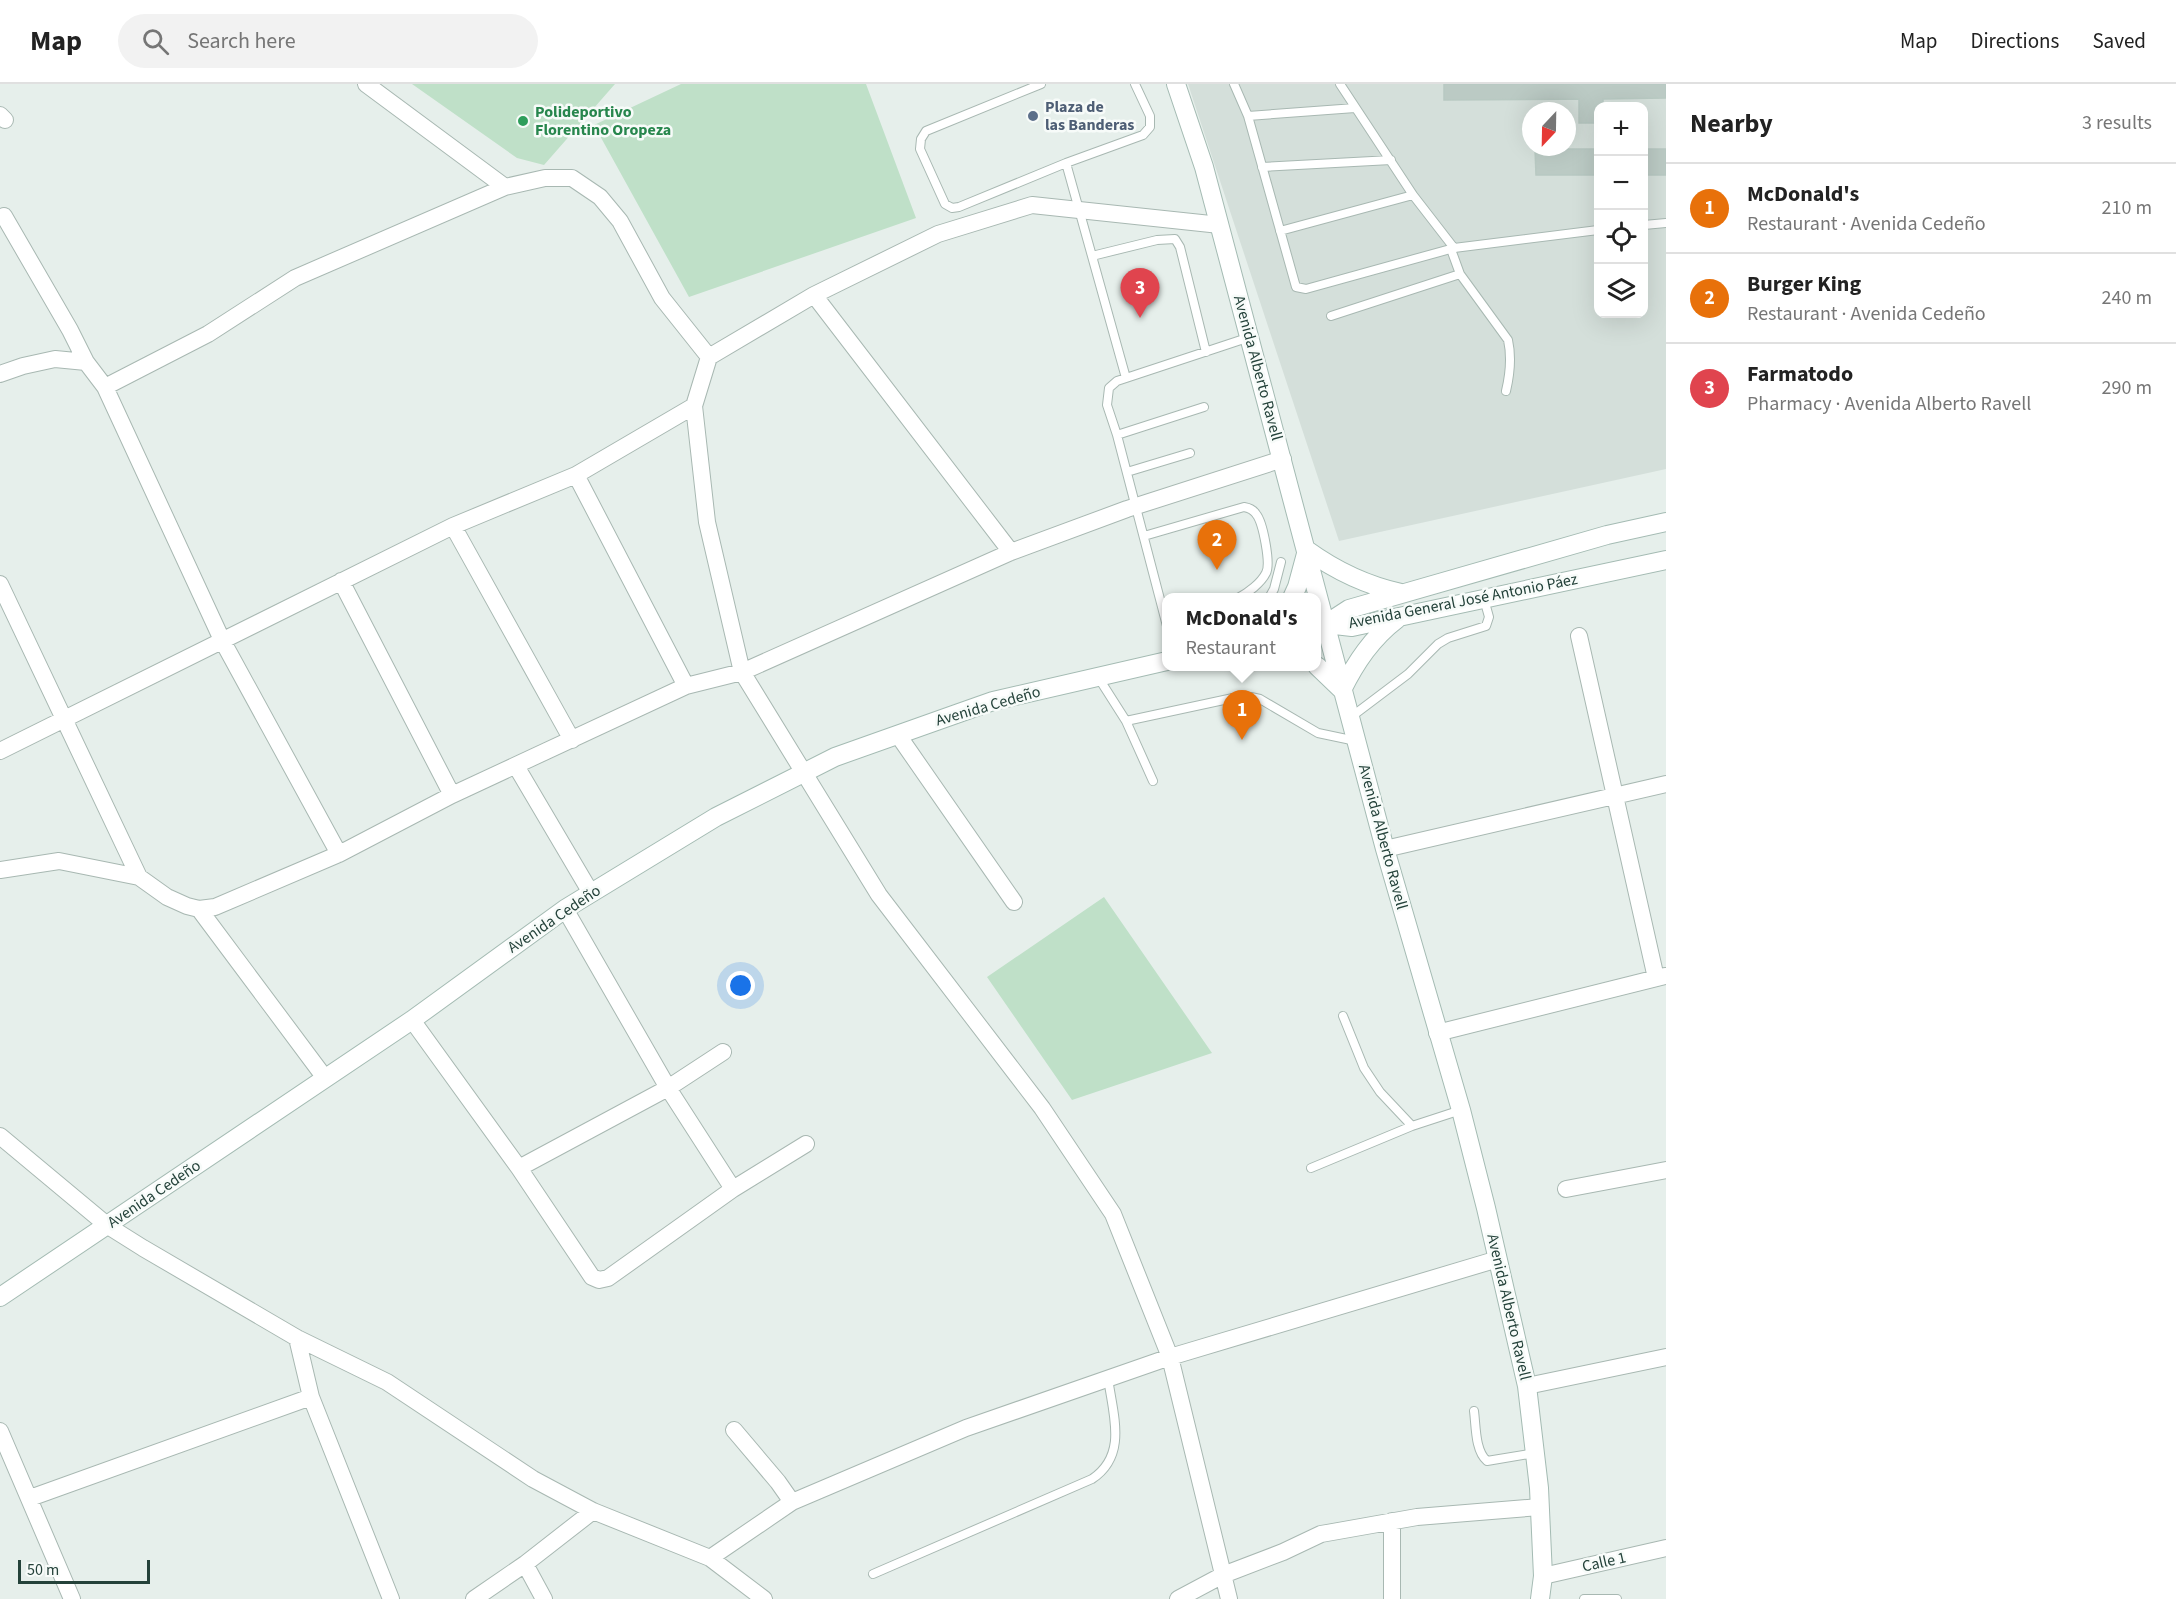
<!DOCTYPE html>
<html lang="en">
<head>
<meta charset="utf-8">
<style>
	body { margin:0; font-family:"Source Sans 3",sans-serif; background:#f2f2f2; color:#222 }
	.controls { position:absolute; right:18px; top:18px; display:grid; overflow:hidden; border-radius:12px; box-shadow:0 6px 24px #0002 }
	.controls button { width:54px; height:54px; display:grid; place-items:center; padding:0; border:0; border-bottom:2px solid #e0e0e0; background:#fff; color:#222; font:30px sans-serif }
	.compass { position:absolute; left:1522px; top:18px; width:54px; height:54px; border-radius:50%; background:#fff; box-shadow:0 6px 24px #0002; rotate:202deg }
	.scale { position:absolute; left:18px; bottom:15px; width:132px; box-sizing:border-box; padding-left:6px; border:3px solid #24423a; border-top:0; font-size:16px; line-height:21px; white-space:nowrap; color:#24423a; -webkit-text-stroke:4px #f7fbf9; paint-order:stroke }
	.you { position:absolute; left:741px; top:902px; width:21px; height:21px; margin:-15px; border:4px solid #fff; border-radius:50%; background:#1a73e8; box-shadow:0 0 0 9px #1a73e833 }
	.badge { display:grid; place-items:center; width:39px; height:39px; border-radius:50%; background:#2563eb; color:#fff; font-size:20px; font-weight:700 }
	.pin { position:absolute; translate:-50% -50px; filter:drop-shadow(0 2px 3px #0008) }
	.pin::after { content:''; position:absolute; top:32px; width:21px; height:18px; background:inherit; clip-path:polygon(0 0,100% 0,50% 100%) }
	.popup { position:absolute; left:1162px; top:509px; width:159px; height:78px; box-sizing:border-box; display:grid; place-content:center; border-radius:12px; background:#fff; filter:drop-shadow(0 2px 4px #0005); font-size:20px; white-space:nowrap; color:#767676 }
	.popup b { font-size:22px; color:#222 }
	.popup::after { content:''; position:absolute; left:50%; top:100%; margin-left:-12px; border:12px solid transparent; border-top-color:#fff }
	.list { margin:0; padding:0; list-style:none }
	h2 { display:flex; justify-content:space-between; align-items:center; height:78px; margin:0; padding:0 24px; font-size:26px }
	h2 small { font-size:20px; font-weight:400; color:#767676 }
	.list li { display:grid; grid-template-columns:39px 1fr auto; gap:18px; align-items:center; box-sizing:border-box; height:90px; padding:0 24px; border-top:2px solid #e0e0e0 }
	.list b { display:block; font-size:22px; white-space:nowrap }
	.list p { margin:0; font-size:20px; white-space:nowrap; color:#767676 }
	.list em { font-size:20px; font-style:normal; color:#767676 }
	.icon { flex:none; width:33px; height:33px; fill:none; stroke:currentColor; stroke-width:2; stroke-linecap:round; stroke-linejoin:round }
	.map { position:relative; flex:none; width:1666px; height:1515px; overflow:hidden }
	header { display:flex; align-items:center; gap:36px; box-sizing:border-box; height:84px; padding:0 30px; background:#fff; border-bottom:2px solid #e0e0e0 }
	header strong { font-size:28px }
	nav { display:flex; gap:33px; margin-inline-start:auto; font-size:21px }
	.search { width:420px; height:54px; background:#f2f2f2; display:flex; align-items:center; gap:15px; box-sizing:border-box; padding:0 21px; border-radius:33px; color:#767676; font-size:22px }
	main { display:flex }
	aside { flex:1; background:#fff }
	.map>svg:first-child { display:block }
	.built { fill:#d4dfda; fill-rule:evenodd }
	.green { fill:#bfe0c8 }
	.building { fill:#bbcac4; stroke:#b8c9c2; stroke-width:1.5 }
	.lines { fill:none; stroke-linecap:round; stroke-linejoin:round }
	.lane-casing { stroke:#a8b8b2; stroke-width:10 }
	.street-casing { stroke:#a8b8b2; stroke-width:18 }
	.secondary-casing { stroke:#a4bbb3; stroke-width:20 }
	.lane { stroke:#fff; stroke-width:8 }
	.street { stroke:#fff; stroke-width:16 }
	.secondary { stroke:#fff; stroke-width:18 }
	.service-dot { fill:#5c6f8a; stroke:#f7fbf9; stroke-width:2 }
	.leisure-dot { fill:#2e9e5b; stroke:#f7fbf9; stroke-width:2 }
	.labels { text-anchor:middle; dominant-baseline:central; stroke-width:5; stroke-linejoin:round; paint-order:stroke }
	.service-label { font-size:16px; font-weight:bold; fill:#4e5e75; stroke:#f7fbf9; text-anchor:start }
	.leisure-label { font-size:16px; font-weight:bold; fill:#27864d; stroke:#f7fbf9; text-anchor:start }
	.street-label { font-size:16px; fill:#24423a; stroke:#f7fbf9 }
</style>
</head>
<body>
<header>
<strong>Map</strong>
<div class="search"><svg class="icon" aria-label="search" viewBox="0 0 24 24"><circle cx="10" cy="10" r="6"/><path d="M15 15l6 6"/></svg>Search here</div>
<nav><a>Map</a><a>Directions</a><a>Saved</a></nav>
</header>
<main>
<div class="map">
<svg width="1666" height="1515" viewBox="0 0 1666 1515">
	<rect width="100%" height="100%" fill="#e6efeb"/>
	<path class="built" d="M 1188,0 L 1666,0 L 1666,385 L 1339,457 ZM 1598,22 L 1644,22 L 1644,230 L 1598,230 ZM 1531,27 L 1567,27 L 1567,63 L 1531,63 Z"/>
	<path class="green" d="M 412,0 L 615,0 L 544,81 L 517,74 Z
		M 681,0 L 866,0 L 916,134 L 689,213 L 594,41 Z
		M 1104,813 L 1212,969 L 1072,1016 L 987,893 Z"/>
	<path class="building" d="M 1444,0 L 1666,0 L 1666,14 L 1603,15 L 1603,22 L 1599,22 L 1599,39 L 1579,39 L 1579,15 L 1444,16 Z
		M 1535,65 L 1599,65 L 1599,91 L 1536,91 Z
		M 1644,65 L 1666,65 L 1666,91 L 1644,91 Z"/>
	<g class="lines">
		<g class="lane-casing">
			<path id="lane" d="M 1041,0 L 926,47 L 921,55 L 920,65 L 945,120 L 952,124 L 959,123 L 1066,79 L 1143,51 L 1150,43 L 1150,32 L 1135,0
				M 1234,0 L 1248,32 L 1296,203 L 1306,205 L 1454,164 L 1452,168 L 1460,190 L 1508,256 C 1512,274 1510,290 1506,307
				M 1340,0 L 1413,111 L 1454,164 L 1598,146
				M 1248,32 L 1355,24
				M 1066,79 L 1126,294
				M 1262,83 L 1391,76
				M 1644,141 L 1666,139
				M 1280,147 L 1413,111
				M 1092,172 L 1157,156 L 1175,155 L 1180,163 L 1206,268
				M 1331,232 L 1460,190
				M 1204,323 L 1117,351 L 1107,321 L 1109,304 L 1117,297 L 1250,253
				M 1117,351 L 1167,542
				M 1127,388 L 1190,369
				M 1144,452 L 1244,423 C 1249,424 1253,425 1256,430 C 1263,438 1271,480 1266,489 C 1261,499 1248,509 1238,514
				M 1269,514 L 1274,505 L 1281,478
				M 1098,593 L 1126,637
				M 1351,633 L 1408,590 L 1438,560 L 1448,554 L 1486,542 L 1489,533 L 1484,515
				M 1153,697 L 1126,637 L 1233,614 L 1251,613 L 1260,615 L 1318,649 L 1356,657
				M 1343,932 L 1364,984 L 1380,1008 L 1412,1042 L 1461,1026
				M 1311,1084 L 1412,1042
				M 1474,1327 C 1476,1342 1475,1367 1487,1377 L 1535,1369
				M 873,1490 L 1092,1395 C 1128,1371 1113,1331 1108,1294
				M 1584,1515 L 1617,1515"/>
		</g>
		<g class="street-casing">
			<path id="street" d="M 366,0 L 505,103
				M 0,31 L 5,36
				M 4,132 L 70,246 L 86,278
				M 814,211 L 1011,468
				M 0,290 L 23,282 L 55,275 L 86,278 L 105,303 L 208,250 L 295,194 L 505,103 L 545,94 L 572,94 L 600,113 L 620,137 L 662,214 L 709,273
				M 105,303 L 222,556 L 339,770
				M 694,322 L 707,438 L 742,588 L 879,811 L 1042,1024 L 1113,1130 L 1170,1273 L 1229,1515
				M 576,391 L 686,602
				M 453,442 L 572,656
				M 341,497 L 452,711
				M 0,500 L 139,793
				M 1579,552 L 1656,894
				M 898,651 L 1014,818
				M 0,667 L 453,442 L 576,391 L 694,322 L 709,273 L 814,211 L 938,150 L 1032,121 L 1220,141
				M 516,682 L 591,809
				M 1385,765 L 1666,700
				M 0,786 L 59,777 L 139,793 L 167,813 L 187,822 L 199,825 L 215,823 L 339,770 L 452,711 L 686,602 L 742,588 L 1011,468 L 1127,425 L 1283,375
				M 199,825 L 325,994
				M 565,825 L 668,1004 L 733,1105
				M 412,936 L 519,1084 L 592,1193 L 599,1196 L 608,1194 L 733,1105 L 806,1060
				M 1437,949 L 1665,892
				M 0,1052 L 108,1142 L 143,1164 L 297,1254 L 387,1298 L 533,1395 L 593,1427 L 710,1474 L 764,1515
				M 519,1084 L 668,1004 L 723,968
				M 1566,1105 L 1666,1086
				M 297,1254 L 311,1313 L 391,1515
				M 1527,1302 L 1666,1273
				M 734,1346 L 778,1398 L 792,1418
				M 0,1347 L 72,1515
				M 30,1414 L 311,1313
				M 1392,1437 L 1392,1515
				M 710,1474 L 792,1418 L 966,1344 L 1170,1273 L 1498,1175
				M 525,1480 L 544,1515
				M 1543,1492 L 1666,1464
				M 474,1515 L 525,1480 L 593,1427
				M 1178,1515 L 1223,1491 L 1283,1468 L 1321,1450 L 1417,1433 L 1540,1423"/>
		</g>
		<g class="secondary-casing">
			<path id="secondary" d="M 1176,0 L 1204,83 L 1385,765 L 1461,1026 L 1486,1124 L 1527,1302 L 1539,1404 L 1543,1492 L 1540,1515
				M 1292,514 L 1297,503 L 1307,466 C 1336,487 1365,501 1401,509
				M 1326,540 L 1349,525 L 1607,451 L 1666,438
				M 1317,542 L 1326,540 L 1352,543 L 1666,476
				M 1317,582 L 1342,606 C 1356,578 1372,554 1397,535
				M 0,1213 L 412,936 L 565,825 L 716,733 L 835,673 L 959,629 L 993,617 L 1167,577"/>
		</g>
		<use href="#lane" class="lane"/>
		<use href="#street" class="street"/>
		<use href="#secondary" class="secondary"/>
	</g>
	<circle class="service-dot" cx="1033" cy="32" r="6"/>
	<circle class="leisure-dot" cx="523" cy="37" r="6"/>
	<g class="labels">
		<g class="service-label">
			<text x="1045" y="23">Plaza de<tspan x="1045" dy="18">las Banderas</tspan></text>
		</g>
		<g class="leisure-label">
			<text x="535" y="28">Polideportivo<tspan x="535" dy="18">Florentino Oropeza</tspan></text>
		</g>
		<g class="street-label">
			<text transform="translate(1258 284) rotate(75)">Avenida Alberto Ravell</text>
			<text transform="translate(1463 517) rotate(-11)">Avenida General José Antonio Páez</text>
			<text transform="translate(988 622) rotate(-16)">Avenida Cedeño</text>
			<text transform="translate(1383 753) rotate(75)">Avenida Alberto Ravell</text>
			<text transform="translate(554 835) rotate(-34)">Avenida Cedeño</text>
			<text transform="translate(154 1110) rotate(-34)">Avenida Cedeño</text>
			<text transform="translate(1509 1223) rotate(77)">Avenida Alberto Ravell</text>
			<text transform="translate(1604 1478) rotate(-13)">Calle 1</text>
		</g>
	</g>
</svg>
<div class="controls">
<button>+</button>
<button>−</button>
<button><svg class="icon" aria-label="locate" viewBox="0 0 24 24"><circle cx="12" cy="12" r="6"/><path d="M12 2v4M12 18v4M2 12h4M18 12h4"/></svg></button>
<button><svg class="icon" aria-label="layers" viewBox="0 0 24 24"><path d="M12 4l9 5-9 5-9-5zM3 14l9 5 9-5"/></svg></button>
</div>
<svg class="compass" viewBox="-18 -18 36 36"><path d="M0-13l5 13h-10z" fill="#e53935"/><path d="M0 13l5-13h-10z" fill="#767676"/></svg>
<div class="scale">50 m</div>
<div class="you"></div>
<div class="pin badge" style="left:1242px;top:656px;background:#e8710a">1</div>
<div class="popup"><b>McDonald's</b>Restaurant</div>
<div class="pin badge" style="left:1217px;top:486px;background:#e8710a">2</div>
<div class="pin badge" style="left:1140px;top:234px;background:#e0444e">3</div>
</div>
<aside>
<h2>Nearby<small>3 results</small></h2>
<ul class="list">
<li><span class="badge" style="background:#e8710a">1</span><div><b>McDonald's</b><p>Restaurant · Avenida Cedeño</p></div><em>210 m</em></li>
<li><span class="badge" style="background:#e8710a">2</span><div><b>Burger King</b><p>Restaurant · Avenida Cedeño</p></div><em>240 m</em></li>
<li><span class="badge" style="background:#e0444e">3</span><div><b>Farmatodo</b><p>Pharmacy · Avenida Alberto Ravell</p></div><em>290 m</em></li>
</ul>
</aside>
</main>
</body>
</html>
